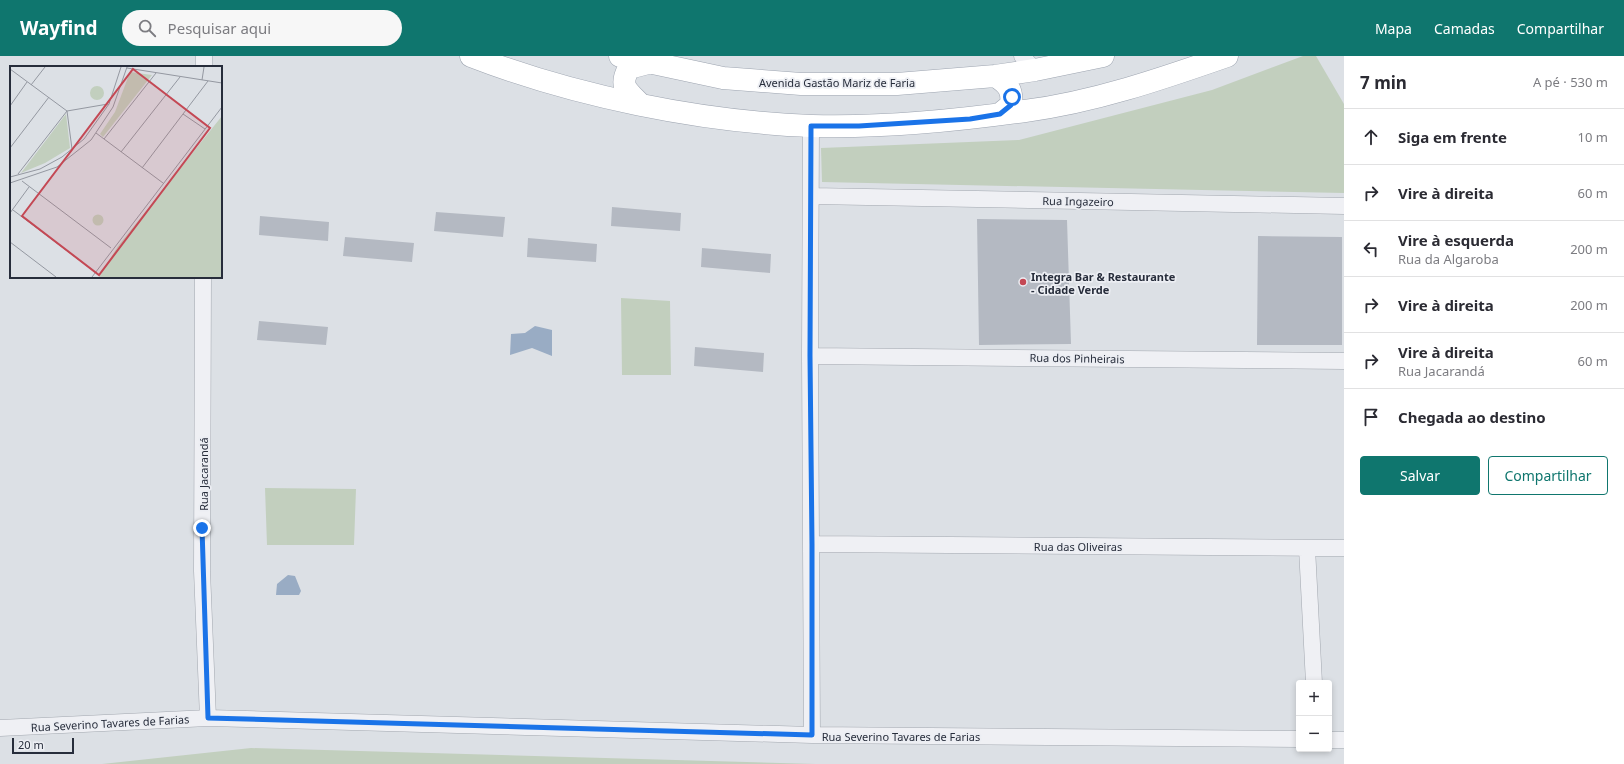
<!DOCTYPE html>
<html lang="pt">
<head>
<meta charset="utf-8">
<style>
	body { margin:0; font-family:"Noto Sans",sans-serif; background:#f7f7f7; color:#2b2b33 }
	.controls { position:absolute; right:12px; bottom:12px; display:grid; overflow:hidden; border-radius:4px; box-shadow:0 2px 6px #0003 }
	.controls button { width:36px; height:36px; display:grid; place-items:center; padding:0; border:0; border-bottom:1px solid #e1e1e2; background:#fff; color:#2b2b33; font:20px sans-serif }
	.scale { position:absolute; left:12px; bottom:10px; width:62px; box-sizing:border-box; padding-left:4px; border:2px solid #272d3b; border-top:0; font-size:11px; line-height:14px; white-space:nowrap; color:#272d3b; -webkit-text-stroke:3px #eceef3; paint-order:stroke }
	.stop { position:absolute; width:12px; height:12px; margin:-9px; border:3px solid #1a73e8; border-radius:50%; background:#fff }
	.stop.end { background:#1a73e8; border-color:#fff; box-shadow:0 1px 4px #0008 }
	.list { margin:0; padding:0; list-style:none }
	h2 { display:flex; justify-content:space-between; align-items:center; height:52px; margin:0; padding:0 16px; font-size:17px }
	h2 small { font-size:13px; font-weight:400; color:#7c7c81 }
	.list li { display:grid; grid-template-columns:26px 1fr auto; gap:12px; align-items:center; box-sizing:border-box; height:56px; padding:0 16px; border-top:1px solid #e1e1e2 }
	.list b { display:block; font-size:15px; white-space:nowrap }
	.list p { margin:0; font-size:13px; white-space:nowrap; color:#7c7c81 }
	.list em { font-size:13px; font-style:normal; color:#7c7c81 }
	.actions { display:flex; gap:8px; padding:12px 16px }
	.actions a { flex:1; padding:9px 0; border:1px solid #0f766e; border-radius:4px; text-align:center; font-size:14px; color:#0f766e }
	.actions .main { background:#0f766e; color:#fff }
	.icon { flex:none; width:22px; height:22px; fill:none; stroke:currentColor; stroke-width:2; stroke-linecap:round; stroke-linejoin:round }
	.map { position:relative; flex:none; width:1344px; height:708px; overflow:hidden }
	header { display:flex; align-items:center; gap:24px; box-sizing:border-box; height:56px; padding:0 20px; background:#0f766e; color:#fff }
	header strong { font-size:19px }
	nav { display:flex; gap:22px; margin-inline-start:auto; font-size:14px }
	.search { width:280px; height:36px; background:#f7f7f7; display:flex; align-items:center; gap:10px; box-sizing:border-box; padding:0 14px; border-radius:22px; color:#7c7c81; font-size:15px }
	main { display:flex }
	aside { flex:1; background:#fff }
	.map>svg:first-child { display:block }
	.green { fill:#c2cfbe }
	.water { fill:#99acc4 }
	.building { fill:#b4b9c2 }
	.lines { fill:none; stroke-linecap:round; stroke-linejoin:round }
	.minor-casing { stroke:#a2a7af; stroke-width:17 }
	.primary-casing { stroke:#9da4b0; stroke-width:23 }
	.minor { stroke:#eff0f4; stroke-width:16 }
	.primary { stroke:#fff; stroke-width:22 }
	.route { stroke:#1a73e8; stroke-width:5 }
	.poi-dot { fill:#c44854; stroke:#eceef3; stroke-width:1.5 }
	.labels { text-anchor:middle; dominant-baseline:central; stroke-width:3.5; stroke-linejoin:round; paint-order:stroke }
	.street-label { font-size:11px; fill:#272d3b; stroke:#eceef3 }
	.poi-label { font-size:11px; font-weight:bold; fill:#272d3b; stroke:#eceef3; text-anchor:start }
	.inset-road { fill:none; stroke:#9498a1; stroke-width:1 }
	.view { fill:#c44854; fill-opacity:0.15; stroke:#c44854; stroke-width:2 }
	.inset-edge { fill:none; stroke:#272d3b; stroke-width:2 }
</style>
</head>
<body>
<header>
<strong>Wayfind</strong>
<div class="search"><svg class="icon" aria-label="search" viewBox="0 0 24 24"><circle cx="10" cy="10" r="6"/><path d="M15 15l6 6"/></svg>Pesquisar aqui</div>
<nav><a>Mapa</a><a>Camadas</a><a>Compartilhar</a></nav>
</header>
<main>
<div class="map">
<svg width="1344" height="708" viewBox="0 0 1344 708">
	<rect width="100%" height="100%" fill="#dce0e5"/>
	<path class="green" d="M 1303,0 L 1316,0 L 1344,48 L 1344,137 L 822,126 L 821,92 L 1019,84 L 1212,34 Z
		M 621,242 L 670,245 L 671,319 L 622,319 Z
		M 265,432 L 356,433 L 354,489 L 267,489 Z
		M 251,692 L 816,708 L 102,708 Z"/>
	<path class="water" d="M 535,270 L 552,274 L 552,300 L 532,292 L 510,299 L 511,278 L 525,277 Z
		M 288,519 L 295,520 L 301,535 L 299,539 L 276,539 L 277,528 Z"/>
	<path class="building" d="M 612,151 L 681,157 L 680,175 L 611,170 Z
		M 436,156 L 505,161 L 503,181 L 434,175 Z
		M 260,160 L 329,166 L 328,185 L 259,179 Z
		M 977,163 L 1067,164 L 1071,288 L 979,289 Z
		M 1258,180 L 1342,181 L 1342,289 L 1257,289 Z
		M 345,181 L 414,187 L 412,206 L 343,200 Z
		M 528,182 L 597,188 L 596,206 L 527,201 Z
		M 702,192 L 771,198 L 770,217 L 701,211 Z
		M 259,265 L 328,271 L 326,289 L 257,284 Z
		M 695,291 L 764,297 L 763,316 L 694,310 Z"/>
	<g class="lines">
		<g class="minor-casing">
			<path id="minor" d="M 1022,0 L 1035,14
				M 204,11 L 204,0
				M 811,70 L 810,300 L 812,679
				M 812,140 L 1344,150
				M 203,221 L 202,515 L 208,662
				M 810,300 L 1344,305
				M 812,488 L 1344,492
				M 1307,492 L 1314,627
				M 0,672 L 208,662 L 812,679 L 1299,683
				M 1329,684 L 1344,684"/>
		</g>
		<g class="primary-casing">
			<path id="primary" d="M 471,0 C 574,40 701,66 812,70 C 883,72 954,65 1025,55 C 1094,46 1161,23 1227,0
				M 620,0 L 723,22 L 801,28 L 897,28 L 995,20 L 1035,14 L 1103,0
				M 995,20 C 1008,28 1013,34 1011,49 L 1000,58
				M 641,49 C 628,35 618,31 629,12 L 648,7"/>
		</g>
		<use href="#minor" class="minor"/>
		<use href="#primary" class="primary"/>
	</g>
	<g class="lines">
		<path class="route" d="M 202,472 L 208,662 L 812,679 L 812,488 L 810,300 L 811,70 L 859,70 L 970,63 L 1000,58 L 1011,49 L 1012,41"/>
	</g>
	<circle class="poi-dot" cx="1023" cy="226" r="4"/>
	<g class="labels">
		<g class="street-label">
			<text x="837" y="26">Avenida Gastão Mariz de Faria</text>
			<text transform="translate(1078 145) rotate(1)">Rua Ingazeiro</text>
			<text transform="translate(1077 302) rotate(1)">Rua dos Pinheirais</text>
			<text transform="translate(203 418) rotate(-90)">Rua Jacarandá</text>
			<text x="1078" y="490">Rua das Oliveiras</text>
			<text transform="translate(110 667) rotate(-3)">Rua Severino Tavares de Farias</text>
			<text x="901" y="680">Rua Severino Tavares de Farias</text>
		</g>
		<g class="poi-label">
			<text x="1031" y="220">Integra Bar &amp; Restaurante<tspan x="1031" dy="13">- Cidade Verde</tspan></text>
		</g>
	</g>
	<g transform="translate(10 10)">
		<rect width="212" height="212" fill="#dce0e5"/>
		<path d="M 120,6 L 142,9 L 93,71 L 90,68 L 105,46 ZM80 27a7 7 0 1 1 14 0a7 7 0 1 1-14 0ZM 56,48 L 60,82 L 35,97 L 11,107 ZM 212,50 L 212,211 L 89,211 L 108,180 ZM82.5 154a5.5 5.5 0 1 1 11 0a5.5 5.5 0 1 1-11 0Z" fill="#c2cfbe"/>
		<path class="inset-road" d="M 117,2 L 212,17M 0,3 L 57,45 L 62,83M 192,14 L 194,1M 21,19 L 35,1M 0,40 L 17,16M 57,45 L 98,38M 173,48 L 195,63M 86,67 L 153,117M 94,73 L 146,7M 0,82 L 39,31M 111,86 L 170,11M 132,102 L 198,15M 8,108 L 57,45M 0,111 L 30,103 L 52,91 L 74,73 L 99,38 L 111,1M 12,115 L 101,182M 0,117 L 47,101 L 81,74 L 103,41 L 117,1M 3,144 L 85,206M 0,147 L 19,121M 0,176 L 46,211M 82,211 L 212,41"/>
		<path class="view" d="M 123,3 L 200,62 L 89,209 L 12,150 Z"/>
		<rect width="212" height="212" class="inset-edge"/>
	</g>
</svg>
<div class="controls">
<button>+</button>
<button>−</button>
</div>
<div class="scale">20 m</div>
<div class="stop" style="left:1012px;top:41px"></div>
<div class="stop end" style="left:202px;top:472px"></div>
</div>
<aside>
<h2>7 min<small>A pé · 530 m</small></h2>
<ul class="list">
<li><svg class="icon" aria-label="ahead" viewBox="0 0 24 24"><path d="M12 20V5M6 11l6-6 6 6"/></svg><div><b>Siga em frente</b></div><em>10 m</em></li>
<li><svg class="icon" aria-label="right" viewBox="0 0 24 24"><path d="M7 20v-9h11M14 6l5 5-5 5"/></svg><div><b>Vire à direita</b></div><em>60 m</em></li>
<li><svg class="icon" aria-label="left" viewBox="0 0 24 24"><path d="M17 20v-9H6M10 6l-5 5 5 5"/></svg><div><b>Vire à esquerda</b><p>Rua da Algaroba</p></div><em>200 m</em></li>
<li><svg class="icon" aria-label="right" viewBox="0 0 24 24"><path d="M7 20v-9h11M14 6l5 5-5 5"/></svg><div><b>Vire à direita</b></div><em>200 m</em></li>
<li><svg class="icon" aria-label="right" viewBox="0 0 24 24"><path d="M7 20v-9h11M14 6l5 5-5 5"/></svg><div><b>Vire à direita</b><p>Rua Jacarandá</p></div><em>60 m</em></li>
<li><svg class="icon" aria-label="arrive" viewBox="0 0 24 24"><path d="M6 21V4h12l-3 4 3 4H6"/></svg><div><b>Chegada ao destino</b></div></li>
</ul>
<div class="actions"><a class="main">Salvar</a><a>Compartilhar</a></div>
</aside>
</main>
</body>
</html>
